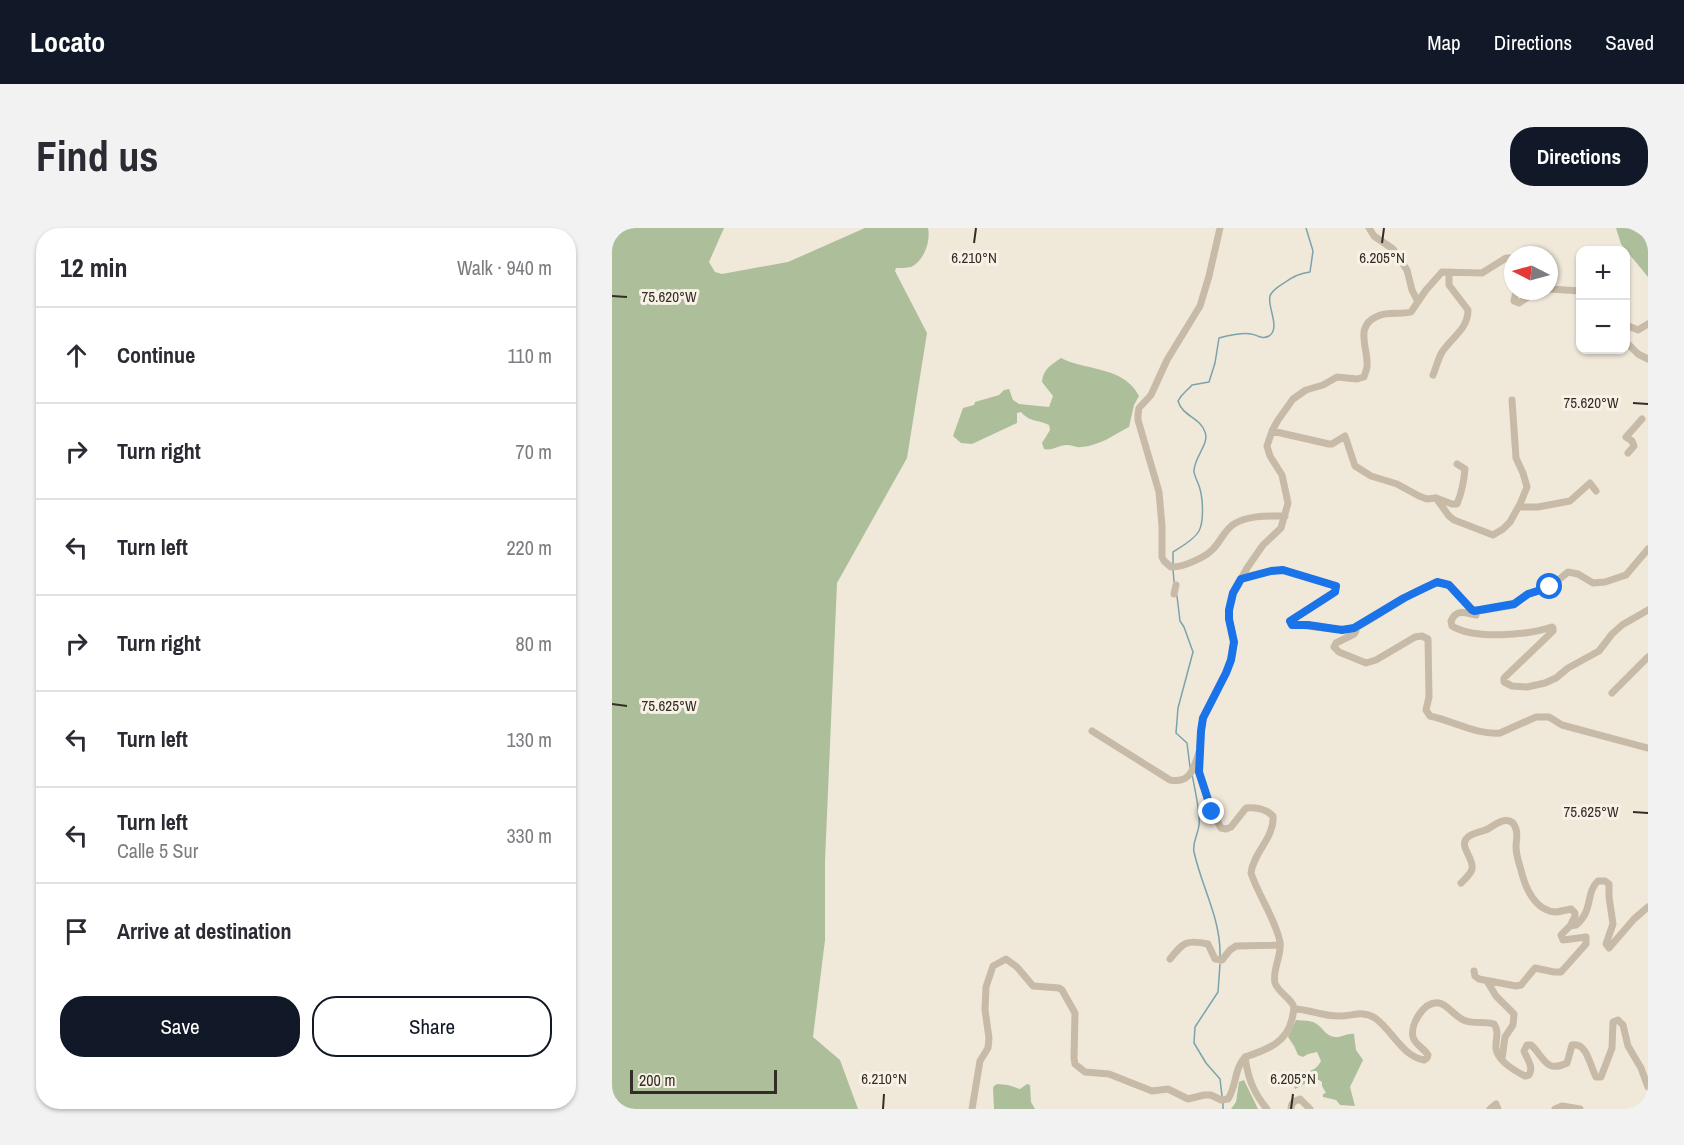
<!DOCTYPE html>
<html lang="en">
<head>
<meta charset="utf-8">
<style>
	body { margin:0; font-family:"Archivo Narrow",sans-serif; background:#f2f2f3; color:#2b2b33 }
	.controls { position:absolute; right:18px; top:18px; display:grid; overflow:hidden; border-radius:12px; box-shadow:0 2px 4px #0004 }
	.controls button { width:54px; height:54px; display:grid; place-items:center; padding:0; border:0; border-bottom:2px solid #e1e1e2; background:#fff; color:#2b2b33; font:30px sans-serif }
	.compass { position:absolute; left:892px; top:18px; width:54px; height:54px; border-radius:50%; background:#fff; box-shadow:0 2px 4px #0004; rotate:276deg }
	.scale { position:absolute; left:18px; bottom:15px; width:147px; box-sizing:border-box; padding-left:6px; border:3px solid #342d27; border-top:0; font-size:16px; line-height:21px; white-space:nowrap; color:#342d27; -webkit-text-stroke:4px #f8f2e6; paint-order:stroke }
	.stop { position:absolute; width:18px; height:18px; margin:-14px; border:4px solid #1a73e8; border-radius:50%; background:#fff }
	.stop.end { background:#1a73e8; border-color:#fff; box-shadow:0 2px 6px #0008 }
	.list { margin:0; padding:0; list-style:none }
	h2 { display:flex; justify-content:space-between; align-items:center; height:78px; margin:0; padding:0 24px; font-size:26px }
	h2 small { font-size:20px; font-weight:400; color:#7c7c81 }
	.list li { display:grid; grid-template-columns:39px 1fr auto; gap:18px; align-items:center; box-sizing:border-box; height:96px; padding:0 24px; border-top:2px solid #e1e1e2 }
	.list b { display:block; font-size:22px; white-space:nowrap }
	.list p { margin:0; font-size:20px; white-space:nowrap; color:#7c7c81 }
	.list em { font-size:20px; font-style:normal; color:#7c7c81 }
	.actions { display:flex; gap:12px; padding:18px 24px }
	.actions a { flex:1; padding:14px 0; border:2px solid #111827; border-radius:24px; text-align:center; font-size:21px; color:#111827 }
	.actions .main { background:#111827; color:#fff }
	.icon { flex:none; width:33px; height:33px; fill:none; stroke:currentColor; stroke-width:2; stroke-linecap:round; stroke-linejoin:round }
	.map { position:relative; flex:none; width:1036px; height:881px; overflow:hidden; border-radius:24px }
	header { display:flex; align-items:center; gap:36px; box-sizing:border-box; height:84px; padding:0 30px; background:#111827; color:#fff }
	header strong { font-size:28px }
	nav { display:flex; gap:33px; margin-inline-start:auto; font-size:21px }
	.intro { display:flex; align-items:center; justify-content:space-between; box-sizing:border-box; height:144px; padding:0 36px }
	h1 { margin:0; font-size:42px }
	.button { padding:15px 27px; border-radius:24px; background:#111827; color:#fff; font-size:21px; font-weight:700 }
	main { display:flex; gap:36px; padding:0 36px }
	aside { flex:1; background:#fff; border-radius:24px; box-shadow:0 2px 4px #0004 }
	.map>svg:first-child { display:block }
	.green { fill:#adbe9b }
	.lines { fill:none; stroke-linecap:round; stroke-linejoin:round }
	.stream { stroke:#7ba3ac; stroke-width:1.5 }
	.minor { stroke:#c7baa7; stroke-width:7 }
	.route { stroke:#1a73e8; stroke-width:8 }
	.ticks { fill:none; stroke:#342d27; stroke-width:2 }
	.ticks-label { font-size:15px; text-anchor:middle; fill:#342d27; stroke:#f8f2e6; stroke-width:6; stroke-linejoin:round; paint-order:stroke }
</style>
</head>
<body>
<header>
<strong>Locato</strong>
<nav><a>Map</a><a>Directions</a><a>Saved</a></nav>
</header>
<div class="intro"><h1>Find us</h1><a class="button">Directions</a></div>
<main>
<aside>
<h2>12 min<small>Walk · 940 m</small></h2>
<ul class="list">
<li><svg class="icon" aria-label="ahead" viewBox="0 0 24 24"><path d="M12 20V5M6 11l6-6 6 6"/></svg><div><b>Continue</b></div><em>110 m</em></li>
<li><svg class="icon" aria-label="right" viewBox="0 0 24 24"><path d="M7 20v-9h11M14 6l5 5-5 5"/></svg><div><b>Turn right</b></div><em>70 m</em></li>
<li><svg class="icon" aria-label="left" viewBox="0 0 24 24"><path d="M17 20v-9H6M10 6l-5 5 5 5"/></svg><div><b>Turn left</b></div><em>220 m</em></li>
<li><svg class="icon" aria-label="right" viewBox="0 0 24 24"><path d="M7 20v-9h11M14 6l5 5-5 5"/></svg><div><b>Turn right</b></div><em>80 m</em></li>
<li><svg class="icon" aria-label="left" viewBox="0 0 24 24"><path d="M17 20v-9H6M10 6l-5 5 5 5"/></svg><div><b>Turn left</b></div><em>130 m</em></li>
<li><svg class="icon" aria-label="left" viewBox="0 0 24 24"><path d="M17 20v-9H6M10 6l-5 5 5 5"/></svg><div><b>Turn left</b><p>Calle 5 Sur</p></div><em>330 m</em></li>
<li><svg class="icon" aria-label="arrive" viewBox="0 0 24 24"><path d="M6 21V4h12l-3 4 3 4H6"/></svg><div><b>Arrive at destination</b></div></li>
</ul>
<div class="actions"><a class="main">Save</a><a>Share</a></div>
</aside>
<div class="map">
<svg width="1036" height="881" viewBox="0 0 1036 881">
	<rect width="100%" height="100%" fill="#f0e9da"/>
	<path class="green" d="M 0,0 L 112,0 L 97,34 L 103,44 L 110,46 L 176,34 L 253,0 L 316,0 C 319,13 312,33 299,39 C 295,40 289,40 284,40 L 283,43 L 315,105 L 295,230 L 225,355 L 213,633 L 213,712 L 201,809 L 228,832 L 246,881 L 0,881 Z
		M 1004,0 L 1017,0 L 1036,11 L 1036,49 L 1009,16 Z
		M 449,130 C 474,143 512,138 527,168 L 522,177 L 517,199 C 502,207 487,218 469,219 C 464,220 460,217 455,217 C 446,217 441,223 432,221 L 430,215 L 438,202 L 437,197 C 425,191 419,195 409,184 L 405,185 L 405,195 L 360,216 L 349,215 L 341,208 L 351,180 L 362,177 L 363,174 L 387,167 L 392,162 L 397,161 L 401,172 L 407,176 L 437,179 L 441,168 L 430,154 C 431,141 439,137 449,130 Z
		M 684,792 C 691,793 698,792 703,795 C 711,799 713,808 723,809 C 729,810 735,805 742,806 L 744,822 L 751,832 L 738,859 L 743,878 L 728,877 L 724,872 L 711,869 L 711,866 L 714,865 L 710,858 L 710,854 L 707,852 L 698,853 L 683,861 L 682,857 L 684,853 L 682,844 C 694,842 701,847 709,833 L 705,824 L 696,826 L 691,829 L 686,827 L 682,818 L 676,809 Z
		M 632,852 L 646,881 L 619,881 L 624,874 L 627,854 Z
		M 385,856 L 396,857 L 408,861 L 415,856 L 418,857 L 419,874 L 423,881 L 382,881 L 381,860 L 382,858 Z"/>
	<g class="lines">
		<path class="stream" d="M 561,336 L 561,324 C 569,319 582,312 587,303 C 592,293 591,272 588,261 C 587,256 583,250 582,244 C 581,230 598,216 593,204 C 588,189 571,189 566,173 C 570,165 574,164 580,157 L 597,154 L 603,135 L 607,110 C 614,108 632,104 639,106 C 646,107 650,112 657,108 C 669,100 655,79 658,68 C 660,62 667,58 672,55 C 680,49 688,45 698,44 L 701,23 L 694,0
			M 561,341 L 562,354
			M 565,368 L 568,393 L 572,399 L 581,424 L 566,480 L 564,505 L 575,515 L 578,539
			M 580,546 C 582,558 589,587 587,597 C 586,607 580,614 582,624 C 590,660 609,691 608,728
			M 608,736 L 606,764 L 583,799 L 582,815 L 594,835 L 608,851 L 610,868
			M 611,873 L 611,881"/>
		<path class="minor" d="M 608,0 L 597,48 L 588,78 L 555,132 L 539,167 L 527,180 L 526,186 L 526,192 L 547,264 L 550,298 L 550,329 L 552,333 L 559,339 C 570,340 594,329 601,321 C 609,313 613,301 622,296 C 636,287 657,288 673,288
			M 757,0 L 762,8 L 781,21 L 795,42 L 800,62 L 806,74
			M 937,61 L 969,63
			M 904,63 L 902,73 L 907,75 L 925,63
			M 1014,97 L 1026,102 L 1036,96
			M 1014,114 L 1026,126 L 1036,131
			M 821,147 C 824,140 826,131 830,124 C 840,109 856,101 856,82 L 837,57 L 837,44
			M 660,203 L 717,216 L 720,216 L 733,208 L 743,238 L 759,248 L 785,256 L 807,268 L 815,271 L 824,270 L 837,288 L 842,292 L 881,307 L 891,301 L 898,294 L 908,276 L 915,259 L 911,245 L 904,230 L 900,172
			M 1016,225 L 1022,218 L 1020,213 L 1014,209 L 1030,191
			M 824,270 L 840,276 L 845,276 C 850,264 852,253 853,241 L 845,236
			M 907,279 L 926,279 L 958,273 L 978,255 L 984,263
			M 629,350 L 659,343 L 671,342 L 724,358 L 723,364 L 678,393 L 680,397 C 699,397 727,405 744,399 C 764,392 815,348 834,356 C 842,359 854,376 860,382 L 872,382 L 902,377 L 916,366 L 938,359 L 956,344 L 966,346 L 981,355 L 993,354 L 1014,347 L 1036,321
			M 562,366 L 564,357
			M 864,387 C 853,385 845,380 839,393 L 840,398 C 862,412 916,407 940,399 L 941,400 L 941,403 L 892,450 L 892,454 L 900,458 L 915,459 L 933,455 L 944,450 L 956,440 L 987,423 L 1000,406 L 1010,397 L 1036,382
			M 742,400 L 744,403 L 742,406 L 724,415 L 722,419 L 727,424 L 754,435 L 764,432 L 803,409 L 810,408 L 816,411 L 817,469 L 814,482 L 818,488 C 841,493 865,507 888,505 L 924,489 L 937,489 L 950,497 L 1036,520
			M 1000,465 L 1036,429
			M 480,503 L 558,552 C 579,556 582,539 587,524
			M 849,655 C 853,651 859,646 860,641 C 862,630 848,620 854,611 C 860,603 872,605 879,599 C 888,593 900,587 904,601 C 906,608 904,613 904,619 C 904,627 907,635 909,642 C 913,659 923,684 945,684 C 949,683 954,682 959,681 L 963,685 L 963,688 L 958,698 L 964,697 C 982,682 973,665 986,653 L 993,653 L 997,656 L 997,669 L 1001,696 L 994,716 L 997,720 L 1022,691 L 1036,679
			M 558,731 C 571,715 574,711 596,716 L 603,731 L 610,732 L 618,722 L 624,718 L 668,717
			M 862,743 L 863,748 L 867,751 L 904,758 L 909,757 L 923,740 L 942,744 L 949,744 L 974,716 L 974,709 L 951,712 L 949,707 L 958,698
			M 875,753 L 884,768 L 902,786 L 901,797 L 893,809 L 890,831
			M 682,781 C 697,781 712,789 728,788 C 741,788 751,782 763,790 C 780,802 790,828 812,832 L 815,830 L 816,827 C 812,820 803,817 801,809 C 798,796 812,773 827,775 C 837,777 843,790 854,793 C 863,796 873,793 882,796 C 888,805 883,811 884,821 C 886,833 903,843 913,848 L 917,847 C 922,839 915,831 912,823 L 915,817 L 919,817 C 931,827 933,846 955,835 L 960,817 C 975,814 978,838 984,849 L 989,849 L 1000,820 L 1001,794 L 1006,792 L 1011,797 L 1016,818 L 1029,840 L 1036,859
			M 360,881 L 368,833 L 376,820 L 377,810 L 373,782 L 374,759 L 381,738 L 394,731 L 405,739 L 421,758 L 447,760 L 450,762 L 463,785 L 462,830 L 463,836 L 473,844 L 497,846 L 540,863 L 556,861 L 576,871 L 592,867 L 599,867 L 609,872 L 616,871 C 625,857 622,841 633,829
			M 655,881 C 641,864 636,850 633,829 C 654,822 675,815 680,791 C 681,786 683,781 681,777 C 677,769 666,764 663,755 C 660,742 670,727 668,714 C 663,690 647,669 639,645 C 641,625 663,609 661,588 C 654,581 643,579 634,580 L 619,599 L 614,601 L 609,600 L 600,584 L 587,544 L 589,503 L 591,490 L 614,445 L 619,432 L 622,414 L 617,391 L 617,382 L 621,365 L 635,340 L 651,317 L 669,300 L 676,275 L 670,247 L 658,228 L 655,218 L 660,203 L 666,192 L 681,171 L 694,162 L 711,157 L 725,149 L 745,151 L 752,149 C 753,146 754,143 755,139 C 757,121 741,98 766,88 C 777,83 789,87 799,84 L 814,62 L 830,44 L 870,45 L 894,30 L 901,30
			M 679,881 C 679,875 682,873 688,871 L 698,881
			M 878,881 L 884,876 L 886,881
			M 943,881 L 950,878 L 968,881"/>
	</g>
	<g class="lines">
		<path class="route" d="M 600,584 L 587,544 L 589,503 L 591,490 L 614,445 L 619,432 L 622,414 L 617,391 L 617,382 L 621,365 L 629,351 L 659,343 L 671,342 L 724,358 L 723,364 L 678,393 L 680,397 L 696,397 L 730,402 L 742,400 L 792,370 L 825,354 L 837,357 L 860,382 L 862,383 L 902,376 L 916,366 L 938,359"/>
	</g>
	<path class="ticks" d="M 362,15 L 364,0M 770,15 L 772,0M 0,68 L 15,69M 1021,175 L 1036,176M 0,476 L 15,478M 1021,584 L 1036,585M 271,881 L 272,866M 679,881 L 681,866"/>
	<g class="ticks-label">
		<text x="362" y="35">6.210°N</text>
		<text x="770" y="35">6.205°N</text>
		<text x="57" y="74">75.620°W</text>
		<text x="979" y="180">75.620°W</text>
		<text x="57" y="483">75.625°W</text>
		<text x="979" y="589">75.625°W</text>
		<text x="272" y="856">6.210°N</text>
		<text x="681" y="856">6.205°N</text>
	</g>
</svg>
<div class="controls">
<button>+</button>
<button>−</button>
</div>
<svg class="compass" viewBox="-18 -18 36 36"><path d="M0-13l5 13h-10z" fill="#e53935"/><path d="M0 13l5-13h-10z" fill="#7c7c81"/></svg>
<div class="scale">200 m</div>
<div class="stop" style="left:938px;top:359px"></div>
<div class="stop end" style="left:600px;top:584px"></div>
</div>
</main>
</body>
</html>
